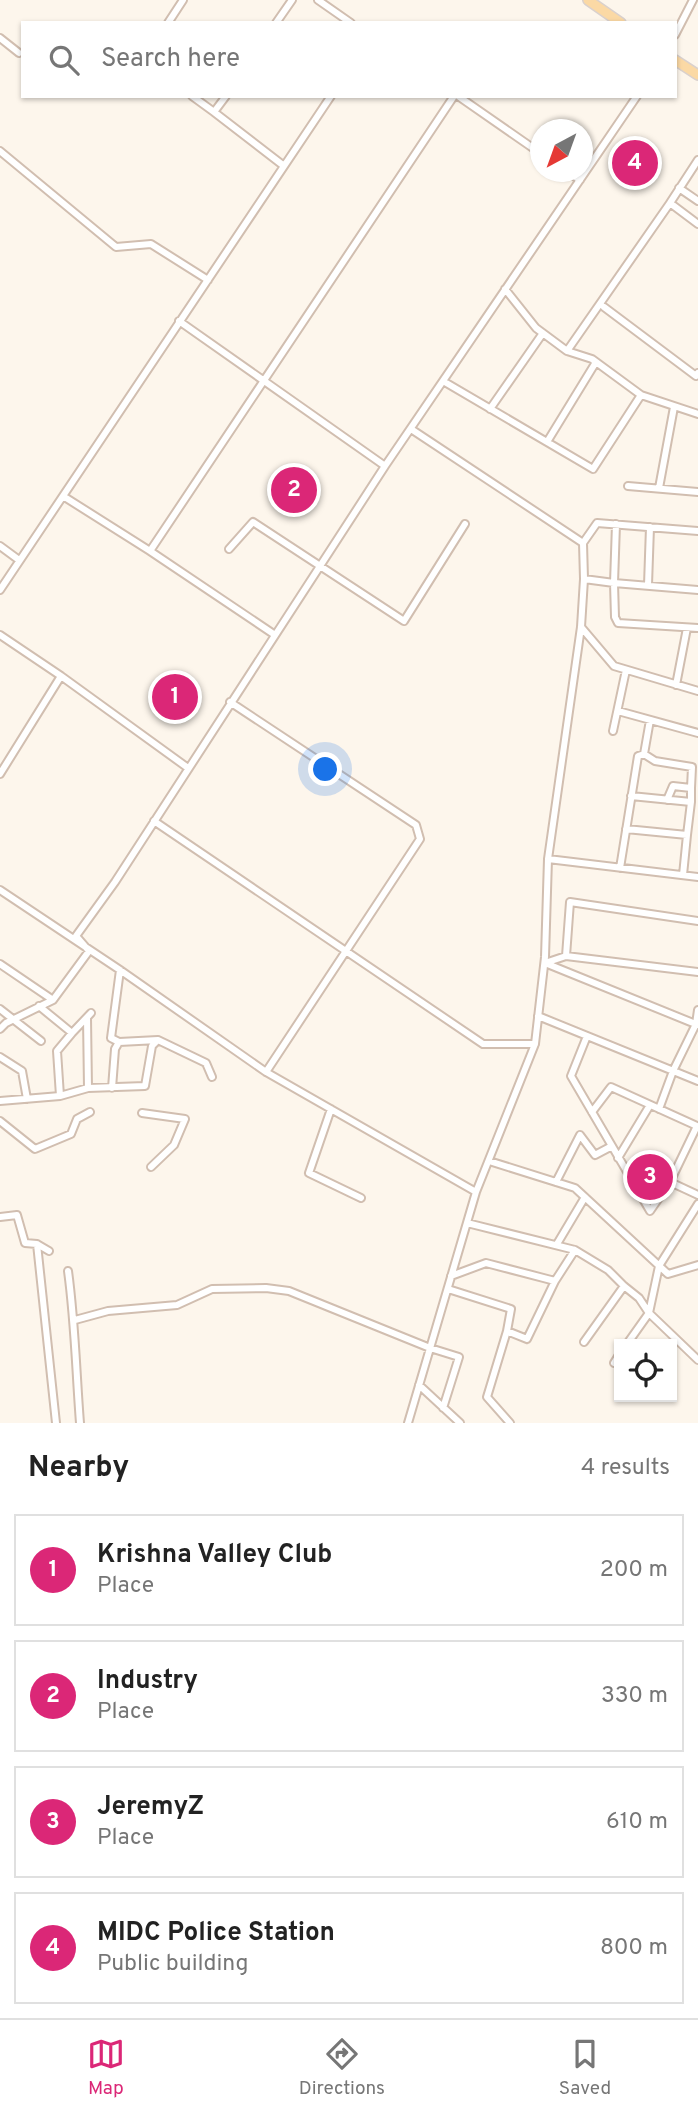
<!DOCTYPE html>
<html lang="en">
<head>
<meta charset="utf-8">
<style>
	body { margin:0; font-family:Overpass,sans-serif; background:#f2f2f2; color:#222 }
	.controls { position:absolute; right:21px; bottom:21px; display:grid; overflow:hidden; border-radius:0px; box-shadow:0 2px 5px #0004 }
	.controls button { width:63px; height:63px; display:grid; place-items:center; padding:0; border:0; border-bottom:2px solid #e0e0e0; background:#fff; color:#222; font:35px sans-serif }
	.compass { position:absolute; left:530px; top:119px; width:63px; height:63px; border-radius:50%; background:#fff; box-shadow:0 2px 5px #0004; rotate:221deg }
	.you { position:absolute; left:326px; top:770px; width:24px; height:24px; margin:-18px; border:5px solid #fff; border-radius:50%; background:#1a73e8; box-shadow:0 0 0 10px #1a73e833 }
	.badge { display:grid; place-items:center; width:46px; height:46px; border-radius:50%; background:#db2777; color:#fff; font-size:23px; font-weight:700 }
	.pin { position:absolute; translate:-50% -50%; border:4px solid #fff; box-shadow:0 2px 7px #0006 }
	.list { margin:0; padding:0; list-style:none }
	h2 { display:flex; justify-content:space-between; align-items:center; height:91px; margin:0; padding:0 28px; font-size:30px }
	h2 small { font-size:23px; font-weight:400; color:#767676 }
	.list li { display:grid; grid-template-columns:46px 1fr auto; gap:21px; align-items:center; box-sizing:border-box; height:112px; margin:0 14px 14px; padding:0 14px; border:2px solid #e0e0e0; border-radius:0px }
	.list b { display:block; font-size:26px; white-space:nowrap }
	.list p { margin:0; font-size:23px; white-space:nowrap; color:#767676 }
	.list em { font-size:23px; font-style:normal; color:#767676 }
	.icon { flex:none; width:38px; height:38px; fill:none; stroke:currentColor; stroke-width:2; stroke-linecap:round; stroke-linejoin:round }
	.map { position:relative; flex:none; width:698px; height:1423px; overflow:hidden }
	.search { position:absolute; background:#fff; box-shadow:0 2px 5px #0004; left:21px; right:21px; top:21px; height:77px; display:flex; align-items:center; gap:18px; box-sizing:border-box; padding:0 24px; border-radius:0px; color:#767676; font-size:26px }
	.sheet { height:595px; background:#fff }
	nav { display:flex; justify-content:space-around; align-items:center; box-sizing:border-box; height:98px; border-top:2px solid #e0e0e0; background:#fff; font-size:19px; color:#767676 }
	nav a { display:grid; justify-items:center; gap:4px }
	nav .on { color:#db2777 }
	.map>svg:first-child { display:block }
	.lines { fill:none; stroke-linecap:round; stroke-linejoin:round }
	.minor-casing { stroke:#d1beb0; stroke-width:10 }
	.primary-casing { stroke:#dad1cd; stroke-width:12 }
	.minor { stroke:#fff; stroke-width:6 }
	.primary { stroke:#fbd9a5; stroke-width:9 }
</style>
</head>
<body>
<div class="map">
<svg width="698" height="1423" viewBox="0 0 698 1423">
	<rect width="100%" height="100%" fill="#fdf6ec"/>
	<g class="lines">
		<g class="minor-casing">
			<path id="minor" d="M 318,0 L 351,23
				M 168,23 L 183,0
				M 276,23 L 292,0
				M 675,35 L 693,0
				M 0,38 L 19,53
				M 192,96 L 214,112
				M 226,96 L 214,112 L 284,166
				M 458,96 L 540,153
				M 0,151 L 116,247 L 151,244 L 208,280
				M 698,160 L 670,203 L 698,224
				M 568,172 L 580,180
				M 679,188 L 698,201
				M 505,289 L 536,328 L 567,351 L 670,203
				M 604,307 L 696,376 L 698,373
				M 179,321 L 385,466
				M 443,381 L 593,469 L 641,395 L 592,359 L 567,351
				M 641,395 L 698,414
				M 490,409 L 543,333
				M 547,442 L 596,362
				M 628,486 L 698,492
				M 659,488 L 674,407
				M 63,496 L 150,551
				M 583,543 L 597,523 L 698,531
				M 0,546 L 19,560
				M 229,549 L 253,522 L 404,621 L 465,524
				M 584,579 L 614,583 L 616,524
				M 648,585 L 650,527
				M 0,590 L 331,96
				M 698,590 L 614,583 L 615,617 L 618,623 L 698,628
				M 581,627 L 614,666 L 698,691
				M 0,635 L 61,676 L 0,774
				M 275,635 L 150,551 L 454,96
				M 61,676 L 188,768
				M 676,685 L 687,628
				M 230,702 L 416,825 L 420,839 L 266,1072
				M 618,711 L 698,733
				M 613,731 L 626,670
				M 644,754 L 650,720
				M 631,796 L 691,802 L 687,835
				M 667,800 L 673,786 L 691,788 L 691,802
				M 154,821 L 483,1044 L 535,1044
				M 626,829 L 687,835 L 683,875
				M 548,859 L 698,877
				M 620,868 L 638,756 L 644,754 L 655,761 L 692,767 L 691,788
				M 0,890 L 120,970 L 266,1072 L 476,1192 L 535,1044 L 545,957 L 548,859 L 581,627 L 584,579 L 583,543 L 411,429
				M 566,956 L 570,902 L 698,921
				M 545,963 L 698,1025
				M 545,963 L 566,956 L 698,972
				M 0,964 L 53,1000
				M 39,1006 L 72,1033 L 57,1051 L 60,1096
				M 0,1009 L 41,1041
				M 538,1016 L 698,1081
				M 87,1018 L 88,1088
				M 0,1029 L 6,1023 L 53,1000 L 89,951 L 76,936 L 115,882 L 385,466 L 637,96
				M 72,1033 L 91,1013
				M 587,1036 L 571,1076 L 650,1211 L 670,1182 L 698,1195
				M 119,1042 L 158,1040
				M 0,1057 L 22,1071 L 27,1099
				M 112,1088 L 115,1049 L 119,1042 L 111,1038 L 120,970
				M 0,1101 L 60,1096 L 88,1088 L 145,1086 L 152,1046 L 158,1040 L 206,1063 L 212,1077
				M 331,1109 L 309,1173 L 361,1198
				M 659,1109 L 673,1071 L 696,1024 L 698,1010
				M 592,1112 L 611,1087 L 697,1126 L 670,1182
				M 142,1113 L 185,1119 L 174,1145 L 151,1167
				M 0,1121 L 35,1149 L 71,1134 L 77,1119 L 90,1112
				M 618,1158 L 650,1105
				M 489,1161 L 575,1188 L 668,1274 L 698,1265
				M 556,1182 L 580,1135 L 595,1155 L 612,1146
				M 698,1204 L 659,1266 L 649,1313 L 698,1360
				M 0,1217 L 17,1215 L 25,1243 L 37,1244 L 49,1251
				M 467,1223 L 575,1250 L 608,1270 L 624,1286 L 639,1298 L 649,1313 L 627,1344
				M 37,1244 L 56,1423
				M 557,1244 L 585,1197
				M 68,1271 C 75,1322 76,1372 80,1423
				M 451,1276 L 486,1263 L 555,1281 L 575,1250
				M 448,1289 L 511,1309 L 507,1331 L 487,1397 L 510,1423
				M 75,1320 L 108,1311 L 177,1305 L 212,1289 L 266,1288 L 289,1291 L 430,1348 L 459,1357 L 443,1408
				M 507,1331 L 527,1339 L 555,1281
				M 584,1342 L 624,1286
				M 614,1363 L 619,1355
				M 419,1385 L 460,1423
				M 408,1423 L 476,1192"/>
		</g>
		<g class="primary-casing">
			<path id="primary" d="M 588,0 L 621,23
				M 675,60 L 698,75"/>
		</g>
		<use href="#minor" class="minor"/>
		<use href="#primary" class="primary"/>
	</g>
</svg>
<div class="controls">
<button><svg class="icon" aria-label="locate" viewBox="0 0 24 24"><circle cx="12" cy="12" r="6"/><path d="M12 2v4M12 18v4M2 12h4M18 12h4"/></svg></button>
</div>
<svg class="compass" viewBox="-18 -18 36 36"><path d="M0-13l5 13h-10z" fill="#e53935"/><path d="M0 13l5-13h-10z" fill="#767676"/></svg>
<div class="you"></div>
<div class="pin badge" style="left:175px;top:697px">1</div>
<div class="pin badge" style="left:294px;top:490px">2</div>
<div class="pin badge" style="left:650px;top:1177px">3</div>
<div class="pin badge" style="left:635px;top:163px">4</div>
<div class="search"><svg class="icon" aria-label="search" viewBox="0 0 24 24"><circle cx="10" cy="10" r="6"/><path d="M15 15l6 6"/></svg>Search here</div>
</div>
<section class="sheet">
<h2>Nearby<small>4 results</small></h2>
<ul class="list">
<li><span class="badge">1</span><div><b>Krishna Valley Club</b><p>Place</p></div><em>200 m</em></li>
<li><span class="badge">2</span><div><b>Industry</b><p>Place</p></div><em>330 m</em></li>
<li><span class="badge">3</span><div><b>JeremyZ</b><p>Place</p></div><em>610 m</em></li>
<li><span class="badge">4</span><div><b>MIDC Police Station</b><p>Public building</p></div><em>800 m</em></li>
</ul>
</section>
<nav>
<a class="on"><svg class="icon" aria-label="map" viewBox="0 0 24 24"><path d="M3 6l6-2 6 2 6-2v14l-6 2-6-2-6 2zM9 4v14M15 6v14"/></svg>Map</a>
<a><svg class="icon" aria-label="directions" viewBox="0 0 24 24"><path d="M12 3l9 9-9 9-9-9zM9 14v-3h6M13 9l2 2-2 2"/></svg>Directions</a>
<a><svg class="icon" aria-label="saved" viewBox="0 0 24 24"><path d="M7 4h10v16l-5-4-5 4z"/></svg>Saved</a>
</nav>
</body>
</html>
